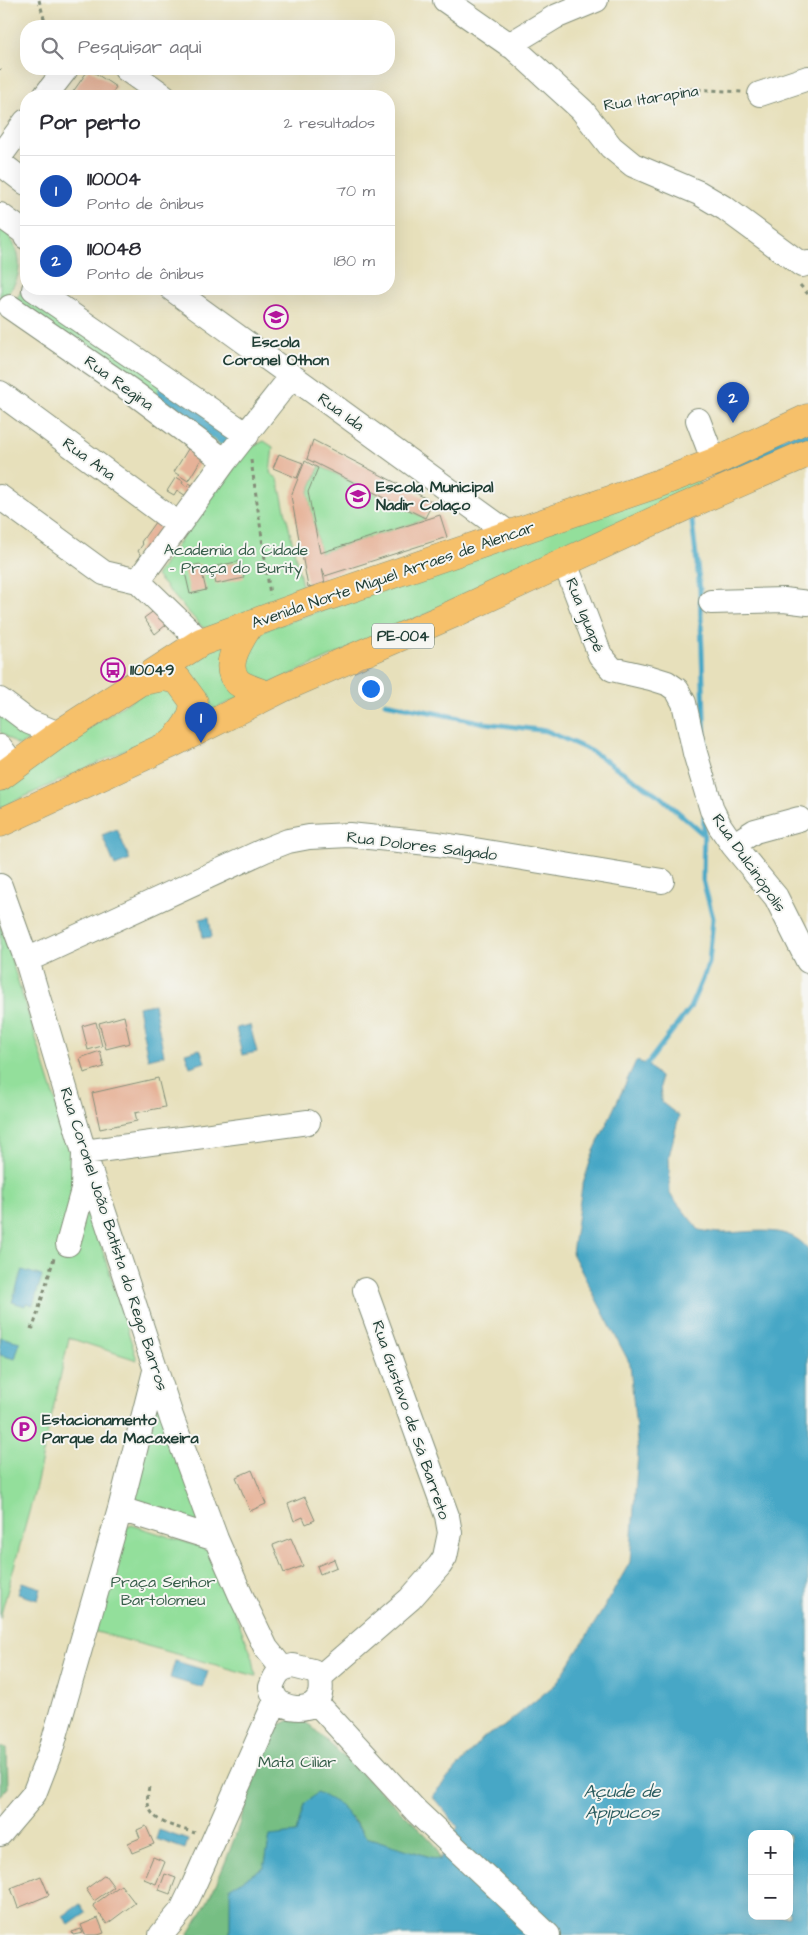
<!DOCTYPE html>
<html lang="pt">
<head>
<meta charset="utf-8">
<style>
	body { margin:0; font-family:"Architects Daughter",sans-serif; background:#f7f7f7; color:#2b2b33 }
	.controls { position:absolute; right:15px; bottom:15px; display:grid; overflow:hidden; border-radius:10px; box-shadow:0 5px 20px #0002 }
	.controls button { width:45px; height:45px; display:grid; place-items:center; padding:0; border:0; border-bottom:1px solid #e1e1e2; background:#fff; color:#2b2b33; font:25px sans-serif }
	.you { position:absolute; left:370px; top:688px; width:18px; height:18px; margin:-12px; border:4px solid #fff; border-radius:50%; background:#1a73e8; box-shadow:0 0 0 8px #1a73e833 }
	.badge { display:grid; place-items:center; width:32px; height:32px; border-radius:50%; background:#d93025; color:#fff; font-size:16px; font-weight:700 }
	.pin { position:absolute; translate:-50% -41px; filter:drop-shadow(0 1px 2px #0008) }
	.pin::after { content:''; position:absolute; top:26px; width:18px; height:15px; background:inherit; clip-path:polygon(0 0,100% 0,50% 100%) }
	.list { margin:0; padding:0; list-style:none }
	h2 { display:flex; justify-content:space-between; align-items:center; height:65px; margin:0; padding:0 20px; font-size:21px }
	h2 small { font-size:16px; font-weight:400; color:#7c7c81 }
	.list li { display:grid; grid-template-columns:32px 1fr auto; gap:15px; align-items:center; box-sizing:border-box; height:70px; padding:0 20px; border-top:1px solid #e1e1e2 }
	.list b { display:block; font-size:19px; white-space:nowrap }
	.list p { margin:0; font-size:16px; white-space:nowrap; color:#7c7c81 }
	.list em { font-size:16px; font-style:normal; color:#7c7c81 }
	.icon { flex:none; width:28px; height:28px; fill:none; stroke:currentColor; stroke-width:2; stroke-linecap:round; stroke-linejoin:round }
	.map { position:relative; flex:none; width:808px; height:1935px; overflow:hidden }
	.search { position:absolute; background:#fff; box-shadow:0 5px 20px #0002; left:20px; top:20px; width:375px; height:55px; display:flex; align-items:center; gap:12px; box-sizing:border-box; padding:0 18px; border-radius:20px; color:#7c7c81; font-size:19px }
	.panel { position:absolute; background:#fff; box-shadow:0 5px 20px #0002; left:20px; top:90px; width:375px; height:205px; border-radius:20px }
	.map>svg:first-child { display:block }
	.green { fill:#93df9b; stroke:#598e68 }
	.forest { fill:#76be83; stroke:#4a7e5c }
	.water { fill:#46a7c6; stroke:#32727d; fill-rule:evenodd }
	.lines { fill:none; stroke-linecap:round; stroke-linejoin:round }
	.stream { stroke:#46a7c6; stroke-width:5 }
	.canal { stroke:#46a7c6; stroke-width:18 }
	.building { fill:#e6b298 }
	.minor-casing { stroke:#838e78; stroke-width:26 }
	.major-casing { stroke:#838e78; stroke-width:29 }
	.path { stroke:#838e78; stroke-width:3; stroke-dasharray:4 4; stroke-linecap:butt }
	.minor { stroke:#fff; stroke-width:24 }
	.major { stroke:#f6c06b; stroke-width:28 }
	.labels { text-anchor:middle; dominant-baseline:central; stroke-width:4; stroke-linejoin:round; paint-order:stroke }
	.shield { fill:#f6f6f2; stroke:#60746d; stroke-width:1 }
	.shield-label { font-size:15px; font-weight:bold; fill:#1f3d34 }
	.street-label { font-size:16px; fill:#1f3d34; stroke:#f6f6f2 }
	.poi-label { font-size:16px; font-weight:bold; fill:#1f3d34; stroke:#f6f6f2; text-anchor:start }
	.park-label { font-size:16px; fill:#365d49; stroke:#f6f6f2 }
	.water-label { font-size:18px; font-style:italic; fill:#2b5d60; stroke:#f6f6f2 }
</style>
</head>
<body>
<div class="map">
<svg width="808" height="1935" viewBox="0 0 808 1935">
	<rect width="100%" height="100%" fill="#f6f6f2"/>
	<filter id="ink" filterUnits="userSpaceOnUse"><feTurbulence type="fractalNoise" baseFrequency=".02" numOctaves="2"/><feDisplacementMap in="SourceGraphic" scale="10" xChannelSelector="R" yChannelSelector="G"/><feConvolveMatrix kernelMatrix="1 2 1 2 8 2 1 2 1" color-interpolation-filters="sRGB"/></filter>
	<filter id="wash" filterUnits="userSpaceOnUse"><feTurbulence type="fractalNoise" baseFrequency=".0096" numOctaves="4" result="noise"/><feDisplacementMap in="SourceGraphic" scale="20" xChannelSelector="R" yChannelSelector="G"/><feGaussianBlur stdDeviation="1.12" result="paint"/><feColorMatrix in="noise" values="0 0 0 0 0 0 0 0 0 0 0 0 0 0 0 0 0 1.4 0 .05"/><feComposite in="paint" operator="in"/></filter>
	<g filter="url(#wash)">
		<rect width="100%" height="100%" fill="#e7e0bb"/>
		<path class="green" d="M 0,226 C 23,247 28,279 0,300 Z
			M 26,284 L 244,436 L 230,452 L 13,304 Z
			M 264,441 L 273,447 L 270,473 L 278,479 L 304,594 L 211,632 L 201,626 L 156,576 L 240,453 Z
			M 320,466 L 425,518 L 424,520 L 320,553 L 308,493 Z
			M 700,478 L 696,494 L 256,690 L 0,808 L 0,786 L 210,649 Z
			M 0,707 L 33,731 L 33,737 L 21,745 L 18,745 L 0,732 Z
			M 0,924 L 137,1360 L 69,1338 L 34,1494 L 0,1618 Z
			M 160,1382 L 213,1532 L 124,1505 Z
			M 132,1525 L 207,1549 L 211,1554 L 253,1658 L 256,1676 L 93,1631 L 127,1527 Z"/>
		<path class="forest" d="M 299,1719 L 311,1726 L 422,1831 L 437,1847 L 440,1860 L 366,1837 L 352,1818 L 304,1805 L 296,1833 L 270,1837 L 264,1868 L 231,1887 L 230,1935 L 188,1935 C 229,1873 246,1799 271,1729 L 290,1720 Z
			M 0,1747 L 7,1748 L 8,1788 L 0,1796 Z"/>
		<path class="water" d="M 117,829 L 130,860 L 115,866 L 102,835 Z
			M 209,917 L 212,937 L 203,938 L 200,919 Z
			M 154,1004 L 164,1055 L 148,1059 L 138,1007 Z
			M 250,1025 L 257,1052 L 242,1055 L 236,1028 Z
			M 200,1049 L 205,1062 L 190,1067 L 185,1053 Z
			M 636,1061 L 647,1064 L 660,1077 L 661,1102 L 679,1116 L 669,1156 L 670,1194 L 699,1230 C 706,1231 714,1233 722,1233 C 751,1233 788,1223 808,1249 L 808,1935 L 230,1935 L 230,1887 L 264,1868 L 270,1836 L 296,1833 L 304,1805 L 317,1792 L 340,1805 L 366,1837 L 440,1860 L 458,1827 L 432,1796 L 483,1738 L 503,1727 L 557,1683 L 601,1613 L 630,1562 L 638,1453 L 630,1364 L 572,1253 L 582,1187 L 593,1153 ZM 752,1834 L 789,1834 L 789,1916 L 752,1916 Z
			M 22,1270 L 42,1276 L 33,1305 L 26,1303 L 25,1306 L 12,1302 Z
			M 1,1337 L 20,1342 L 15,1359 L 0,1355 Z
			M 22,1582 L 41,1588 L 38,1600 L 18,1594 Z
			M 175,1661 L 208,1671 L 203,1688 L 170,1678 Z
			M 159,1830 L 188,1840 L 185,1849 L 156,1839 Z
			M 80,1904 L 86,1913 L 69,1925 L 63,1916 Z"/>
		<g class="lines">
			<path class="stream" d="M 692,521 L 700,590 L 705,747
				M 385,703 L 485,723 L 547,731 L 591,751 L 661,797 L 703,834
				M 647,1064 L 690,1008 L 709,963 L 713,918 L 703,880 L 704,816"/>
			<path class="canal" d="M 166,393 L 224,436
				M 722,475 L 808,435"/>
		</g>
		<g id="blocks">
			<path class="building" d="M 89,69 L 116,87 L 110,96 L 70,96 Z
				M 313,440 L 433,502 L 425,518 L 307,459 Z
				M 191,444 L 205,453 L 188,481 L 174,472 Z
				M 279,454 L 303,463 L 297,478 L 273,468 Z
				M 305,461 L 318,468 L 308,492 L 320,553 L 440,515 L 447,537 L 325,576 L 322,568 L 325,584 L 308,587 L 291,496 Z
				M 176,477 L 183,481 L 182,483 L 187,487 L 189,483 L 199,489 L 189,498 L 177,490 L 174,495 L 167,491 Z
				M 158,518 L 170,527 L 143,565 L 137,561 L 141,556 L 138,551 L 143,544 L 141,542 Z
				M 241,561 L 244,578 L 216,584 L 212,567 Z
				M 200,564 L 206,590 L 190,594 L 184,568 Z
				M 155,610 L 166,625 L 155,634 L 144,618 Z
				M 124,1016 L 130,1043 L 106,1049 L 99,1023 Z
				M 96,1022 L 102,1046 L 88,1050 L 82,1026 Z
				M 100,1051 L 104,1067 L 84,1073 L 80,1058 Z
				M 158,1078 L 165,1107 L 135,1113 L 137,1121 L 100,1129 L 92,1093 Z
				M 252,1470 L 266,1504 L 250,1511 L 236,1477 Z
				M 305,1497 L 315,1520 L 306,1524 L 303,1517 L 294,1521 L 288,1504 Z
				M 291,1538 L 303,1566 L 284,1573 L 273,1545 Z
				M 334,1559 L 337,1567 L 320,1574 L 317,1566 Z
				M 146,1826 L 154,1844 L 132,1853 L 128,1843 L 140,1838 L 137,1830 Z
				M 153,1857 L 165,1862 L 156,1884 L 144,1879 Z
				M 165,1874 L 176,1878 L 170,1894 L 159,1890 Z
				M 105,1875 L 114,1887 L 94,1901 L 86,1889 Z
				M 41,1876 L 49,1895 L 18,1908 L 11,1888 Z
				M 121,1885 L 135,1903 L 107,1924 L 93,1905 Z
				M 98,1918 L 104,1933 L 98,1935 L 85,1935 L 81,1925 Z
				M 81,1929 L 83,1933 L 73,1935 L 72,1932 Z"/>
		</g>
	</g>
	<g filter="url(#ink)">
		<use href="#blocks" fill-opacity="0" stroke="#838e78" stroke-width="1"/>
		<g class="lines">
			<g class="minor-casing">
				<path id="minor" d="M 445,0 L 514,48 L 582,110 L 611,147 L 633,165 L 699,193 L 726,209 L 802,265 L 808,263
					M 509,45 L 555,17 L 596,0
					M 126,69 L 164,96
					M 760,94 L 808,78
					M 45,96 L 66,69
					M 0,156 L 26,121
					M 0,163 L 26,183
					M 0,215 L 25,233 L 26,237
					M 34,289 L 247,435
					M 172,289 L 511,535
					M 10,307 L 130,390 L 225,461
					M 0,393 L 179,525
					M 698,420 L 714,462
					M 0,497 L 104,573 L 138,581 L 201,642
					M 565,563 L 600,655 L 612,669 L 651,678 L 667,683 L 677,690 L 684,703 L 695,753 L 712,810 L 720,826 L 733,845 L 776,897 L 808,961
					M 138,581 L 225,461 L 292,376
					M 711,602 L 784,600 L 808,603
					M 0,700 L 29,722 L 59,734
					M 0,747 L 15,767
					M 733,845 L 755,831 L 799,819
					M 0,886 L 28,964 L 84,1152 L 172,1419 L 216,1539 L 241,1596 L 266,1648 L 282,1668
					M 27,960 L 265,850 L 288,841 L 309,837 L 349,835 L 438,844 L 662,881
					M 68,1244 L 83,1190 L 84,1152 L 308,1122
					M 120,1509 L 216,1539
					M 293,1666 L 313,1671 L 320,1677 C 321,1685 322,1695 316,1701 C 308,1712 283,1709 276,1699 C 273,1695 272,1691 271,1687 C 276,1674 279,1668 293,1666 Z
					M 320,1677 L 410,1599 L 440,1565 L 445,1557 L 450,1533 L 447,1516 L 365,1290
					M 316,1702 L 416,1811 L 548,1935
					M 0,1834 L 34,1794 L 51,1750 L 120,1509 L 155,1371
					M 161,1935 L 182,1910 L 192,1889 L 276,1700"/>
			</g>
			<g class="major-casing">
				<path id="major" d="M 250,624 C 241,639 221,666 238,682 C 243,687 260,692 267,695
					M 143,681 L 164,677 L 178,680 L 194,702 C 193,719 185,728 174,741
					M 0,777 L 59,734 L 201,642 L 314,601 L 657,484 L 714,462 L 808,418
					M 0,823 L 171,744 L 283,688 L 453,614 L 686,506 L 808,453"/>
			</g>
			<path class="path" d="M 39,0 L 46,26
				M 0,70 L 0,69
				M 603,106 L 692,89 L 742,92
				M 800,285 L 808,294
				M 251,460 L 270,595
				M 30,1327 L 33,1328 L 54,1258
				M 149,1787 C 141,1822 169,1824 195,1833"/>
			<use href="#minor" class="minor"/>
			<use href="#major" class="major"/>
		</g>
	</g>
	<defs>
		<g id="school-ring" transform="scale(1.25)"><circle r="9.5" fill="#f6f6f2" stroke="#b5179e" stroke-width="1.5"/><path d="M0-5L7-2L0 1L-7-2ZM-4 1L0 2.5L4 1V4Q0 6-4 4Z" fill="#b5179e"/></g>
		<g id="bus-ring" transform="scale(1.25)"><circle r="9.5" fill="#f6f6f2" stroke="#b5179e" stroke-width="1.5"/><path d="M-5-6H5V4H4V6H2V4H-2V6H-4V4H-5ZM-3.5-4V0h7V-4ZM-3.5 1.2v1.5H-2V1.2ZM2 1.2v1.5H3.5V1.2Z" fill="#b5179e"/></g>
		<g id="parking-ring" transform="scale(1.25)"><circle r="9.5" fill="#f6f6f2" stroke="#b5179e" stroke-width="1.5"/><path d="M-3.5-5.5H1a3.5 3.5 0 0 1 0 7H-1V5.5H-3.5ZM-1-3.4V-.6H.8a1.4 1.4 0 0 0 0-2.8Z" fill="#b5179e"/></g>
	</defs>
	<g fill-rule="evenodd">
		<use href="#school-ring" x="276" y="317"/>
		<use href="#school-ring" x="358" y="496"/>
		<use href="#bus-ring" x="113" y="670"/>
		<use href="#parking-ring" x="24" y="1429"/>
	</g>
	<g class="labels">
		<rect class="shield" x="372" y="623.5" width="62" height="25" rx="4"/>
		<g class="shield-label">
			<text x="403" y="636">PE-004</text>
		</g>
		<g class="street-label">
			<text transform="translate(651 98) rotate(-9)">Rua Itarapina</text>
			<text transform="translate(119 383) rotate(36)">Rua Regina</text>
			<text transform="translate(341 412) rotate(36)">Rua Ida</text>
			<text transform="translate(89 459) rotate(36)">Rua Ana</text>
			<text transform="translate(393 575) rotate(-19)">Avenida Norte Miguel Arraes de Alencar</text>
			<text transform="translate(585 615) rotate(68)">Rua Iguapé</text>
			<text transform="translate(422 846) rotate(7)">Rua Dolores Salgado</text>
			<text transform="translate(749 863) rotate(55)">Rua Dulcinópolis</text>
			<text transform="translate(114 1239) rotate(72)">Rua Coronel João Batista do Rego Barros</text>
			<text transform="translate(411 1420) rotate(71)">Rua Gustavo de Sá Barreto</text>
		</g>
		<g class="poi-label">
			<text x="276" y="342" text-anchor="middle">Escola<tspan x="276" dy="18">Coronel Othon</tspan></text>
			<text x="376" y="487">Escola Municipal<tspan x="376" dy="18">Nadir Colaço</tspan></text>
			<text x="130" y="670">110049</text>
			<text x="42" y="1420">Estacionamento<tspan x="42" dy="18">Parque da Macaxeira</tspan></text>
		</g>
		<g class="park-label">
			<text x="236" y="550">Academia da Cidade<tspan x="236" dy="18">- Praça do Burity</tspan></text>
			<text x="163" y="1582">Praça Senhor<tspan x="163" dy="18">Bartolomeu</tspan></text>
			<text x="297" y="1762">Mata Ciliar</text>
		</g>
		<g class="water-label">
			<text x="622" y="1791">Açude de<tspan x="622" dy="21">Apipucos</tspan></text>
		</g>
	</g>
</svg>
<div class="controls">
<button>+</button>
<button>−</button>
</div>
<div class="you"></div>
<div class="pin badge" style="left:201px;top:743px;background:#1a4fb4">1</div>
<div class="pin badge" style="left:733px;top:423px;background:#1a4fb4">2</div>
<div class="search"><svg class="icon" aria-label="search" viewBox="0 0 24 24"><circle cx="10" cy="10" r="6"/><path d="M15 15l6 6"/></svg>Pesquisar aqui</div>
<section class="panel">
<h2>Por perto<small>2 resultados</small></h2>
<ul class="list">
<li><span class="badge" style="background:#1a4fb4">1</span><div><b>110004</b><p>Ponto de ônibus</p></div><em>70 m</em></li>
<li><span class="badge" style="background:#1a4fb4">2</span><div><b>110048</b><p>Ponto de ônibus</p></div><em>180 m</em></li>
</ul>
</section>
</div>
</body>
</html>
